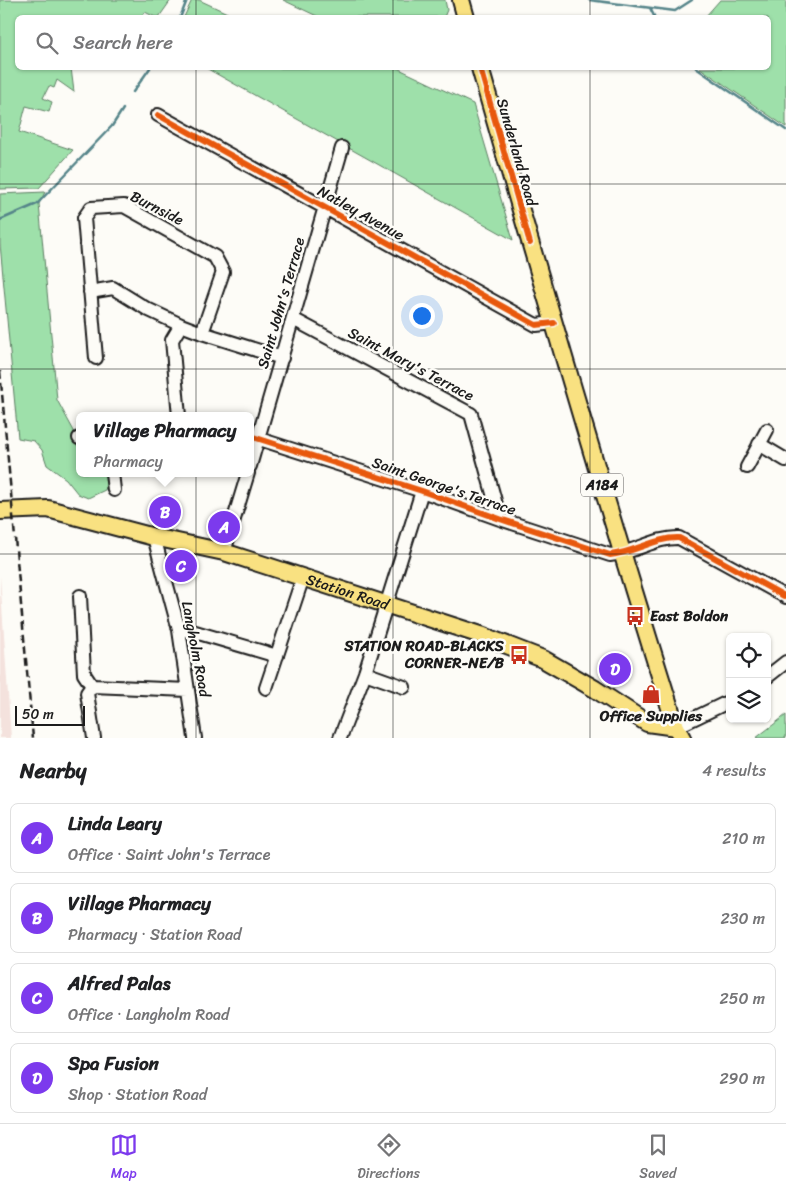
<!DOCTYPE html>
<html lang="en">
<head>
<meta charset="utf-8">
<style>
	body { margin:0; font-family:Sriracha,sans-serif; background:#f6f6f6; color:#202124 }
	.controls { position:absolute; right:15px; bottom:15px; display:grid; overflow:hidden; border-radius:8px; box-shadow:0 1px 4px #0004 }
	.controls button { width:45px; height:45px; display:grid; place-items:center; padding:0; border:0; border-bottom:1px solid #e0e0e0; background:#fff; color:#202124; font:25px sans-serif }
	.scale { position:absolute; left:15px; bottom:12px; width:70px; box-sizing:border-box; padding-left:5px; border:2px solid #1c1c1c; border-top:0; font-size:14px; line-height:18px; white-space:nowrap; color:#1c1c1c; -webkit-text-stroke:4px #fdfcf7; paint-order:stroke }
	.you { position:absolute; left:421px; top:315px; width:18px; height:18px; margin:-12px; border:4px solid #fff; border-radius:50%; background:#1a73e8; box-shadow:0 0 0 8px #1a73e833 }
	.badge { display:grid; place-items:center; width:32px; height:32px; border-radius:50%; background:#7c3aed; color:#fff; font-size:16px; font-weight:700 }
	.pin { position:absolute; translate:-50% -50%; border:2px solid #fff; box-shadow:0 1px 5px #0006 }
	.popup { position:absolute; left:76px; top:412px; width:178px; height:65px; box-sizing:border-box; display:grid; place-content:center; border-radius:8px; background:#fff; filter:drop-shadow(0 1px 4px #0005); font-size:16px; white-space:nowrap; color:#757577 }
	.popup b { font-size:19px; color:#202124 }
	.popup::after { content:''; position:absolute; left:50%; top:100%; margin-left:-10px; border:10px solid transparent; border-top-color:#fff }
	.list { margin:0; padding:0; list-style:none }
	h2 { display:flex; justify-content:space-between; align-items:center; height:65px; margin:0; padding:0 20px; font-size:21px }
	h2 small { font-size:16px; font-weight:400; color:#757577 }
	.list li { display:grid; grid-template-columns:32px 1fr auto; gap:15px; align-items:center; box-sizing:border-box; height:70px; margin:0 10px 10px; padding:0 10px; border:1px solid #e0e0e0; border-radius:8px }
	.list b { display:block; font-size:19px; white-space:nowrap }
	.list p { margin:0; font-size:16px; white-space:nowrap; color:#757577 }
	.list em { font-size:16px; font-style:normal; color:#757577 }
	.icon { flex:none; width:28px; height:28px; fill:none; stroke:currentColor; stroke-width:2; stroke-linecap:round; stroke-linejoin:round }
	.map { position:relative; flex:none; width:786px; height:738px; overflow:hidden }
	.search { position:absolute; background:#fff; box-shadow:0 1px 4px #0004; left:15px; right:15px; top:15px; height:55px; display:flex; align-items:center; gap:12px; box-sizing:border-box; padding:0 18px; border-radius:8px; color:#757577; font-size:19px }
	.sheet { height:385px; background:#fff }
	nav { display:flex; justify-content:space-around; align-items:center; box-sizing:border-box; height:70px; border-top:1px solid #e0e0e0; background:#fff; font-size:14px; color:#757577 }
	nav a { display:grid; justify-items:center; gap:2px }
	nav .on { color:#7c3aed }
	.map>svg:first-child { display:block }
	.built { fill:#f4e2dd }
	.green { fill:#9ee0aa; stroke:#5d7e63 }
	.lines { fill:none; stroke-linecap:round; stroke-linejoin:round }
	.stream { stroke:#548489; stroke-width:2.5 }
	.minor-casing { stroke:#1c1c1c; stroke-width:16 }
	.major-casing { stroke:#1c1c1c; stroke-width:20 }
	.minor { stroke:#fdfcf7; stroke-width:12 }
	.major { stroke:#f9e181; stroke-width:16 }
	.rail { stroke:#1c1c1c; stroke-width:2.5; stroke-dasharray:8 4; stroke-linecap:butt }
	.cycleway-casing { stroke:#fdfcf7; stroke-width:9 }
	.cycleway { stroke:#e8590c; stroke-width:6 }
	.grid { fill:none; stroke:#1c1c1c; stroke-width:1; stroke-opacity:0.55 }
	.labels { text-anchor:middle; dominant-baseline:central; stroke-width:5; stroke-linejoin:round; paint-order:stroke }
	.shield { fill:#fdfcf7; stroke:#605f5e; stroke-width:1 }
	.shield-label { font-size:14px; font-weight:bold; fill:#1c1c1c }
	.street-label { font-size:15px; fill:#1c1c1c; stroke:#fdfcf7 }
	.poi-label { font-size:15px; font-weight:bold; fill:#1c1c1c; stroke:#fdfcf7; text-anchor:start }
</style>
</head>
<body>
<div class="map">
<svg width="786" height="738" viewBox="0 0 786 738">
	<rect width="100%" height="100%" fill="#fdfcf7"/>
	<filter id="ink" filterUnits="userSpaceOnUse"><feTurbulence type="fractalNoise" baseFrequency=".02" numOctaves="2"/><feDisplacementMap in="SourceGraphic" scale="10" xChannelSelector="R" yChannelSelector="G"/><feConvolveMatrix kernelMatrix="1 2 1 2 8 2 1 2 1" color-interpolation-filters="sRGB"/></filter>
	<g filter="url(#ink)">
		<path class="built" d="M 0,576 L 7,680 L 11,738 L 0,738 Z"/>
		<path class="green" d="M 0,0 L 171,0 L 159,17 L 155,17 L 145,12 L 141,18 L 18,18 L 18,68 L 71,68 L 74,92 L 57,80 L 54,88 L 49,86 L 43,98 L 52,102 L 49,112 L 26,106 L 19,132 L 73,150 L 39,188 L 0,189 Z
			M 192,0 L 199,0 L 236,17 L 184,17 Z
			M 283,0 L 445,0 L 447,10 L 444,17 L 319,17 Z
			M 720,0 L 786,0 L 786,127 L 700,68 L 768,68 L 768,18 L 705,17 Z
			M 206,68 L 397,68 L 473,104 L 513,240 Z
			M 45,192 L 39,204 L 57,400 L 74,431 L 75,440 L 80,440 L 80,473 L 107,473 L 108,481 L 105,490 L 88,498 L 78,494 L 66,479 L 47,465 L 42,450 L 34,441 L 18,438 L 0,244 L 0,194 Z
			M 786,715 L 786,738 L 756,738 Z"/>
		<g class="lines">
			<path class="stream" d="M 589,0 L 675,11 L 692,0
				M 650,8 L 655,18
				M 180,18 L 187,0
				M 696,68 L 786,130
				M 133,92 L 150,68
				M 0,220 L 37,204 L 112,126 L 123,109"/>
			<g class="minor-casing">
				<path id="minor" d="M 158,115 L 536,325 L 554,323
					M 90,292 L 113,288 L 147,309 L 181,325 L 202,333 L 282,358
					M 293,319 L 471,414 L 500,519
					M 96,358 L 84,218 L 91,208 L 124,206 L 215,257 L 223,272 L 202,333
					M 179,416 L 172,340 L 181,325
					M 250,436 L 422,491 L 500,519 L 610,555 C 634,553 656,537 679,538 L 786,597
					M 79,438 L 80,438
					M 759,444 L 786,460
					M 250,466 L 342,148
					M 747,467 L 767,430
					M 112,473 L 114,490
					M 154,537 L 179,630 L 195,738
					M 224,552 L 248,473
					M 80,596 L 84,674 L 92,686
					M 179,630 L 185,629 L 277,656
					M 365,673 L 404,687
					M 767,677 L 786,662
					M 92,686 L 188,690
					M 92,686 L 87,693 L 94,738
					M 266,688 L 303,577
					M 676,727 L 730,701
					M 340,738 L 365,673 L 422,491"/>
			</g>
			<g class="major-casing">
				<g id="major">
					<path d="M 461,0 L 466,18"/>
					<path d="M 480,68 C 543,288 607,508 676,727 L 682,738"/>
					<path id="s1" d="M 0,511 L 48,509 L 154,537 L 224,552 L 481,635 L 543,659 L 595,689 L 647,723 L 676,727"/>
				</g>
			</g>
			<use href="#minor" class="minor"/>
			<use href="#major" class="major"/>
			<path class="rail" d="M 0,371 L 33,738"/>
			<g class="cycleway-casing">
				<path id="cycleway" d="M 480,68 L 530,243
					M 158,115 L 536,325 L 554,323
					M 250,436 L 422,491 L 500,519 L 610,555 C 634,553 656,537 679,538 L 786,597"/>
			</g>
			<use href="#cycleway" class="cycleway"/>
		</g>
	</g>
	<path class="grid" d="M 196,0 L 196,18M 393,0 L 393,18M 590,0 L 590,18M 196,68 L 196,738M 393,68 L 393,738M 590,68 L 590,738M 0,184 L 786,184M 0,369 L 786,369M 0,554 L 786,554"/>
	<defs>
		<g id="bus-bare" transform="scale(1.5)"><path d="M-5-6H5V4H4V6H2V4H-2V6H-4V4H-5ZM-3.5-4V0h7V-4ZM-3.5 1.2v1.5H-2V1.2ZM2 1.2v1.5H3.5V1.2Z" fill="#c8321e" stroke="#fdfcf7" stroke-width="2.5" paint-order="stroke"/></g>
		<g id="shop-bare" transform="scale(1.5)"><path d="M-5-2.5h2.3a2.7 3.5 0 0 1 5.4 0H5L5.5 6h-11ZM-1.5-2.5h3a1.5 2.3 0 0 0-3 0Z" fill="#c8321e" stroke="#fdfcf7" stroke-width="2.5" paint-order="stroke"/></g>
	</defs>
	<g fill-rule="evenodd">
		<use href="#bus-bare" x="635" y="616"/>
		<use href="#bus-bare" x="519" y="655"/>
		<use href="#shop-bare" x="651" y="694"/>
	</g>
	<g class="labels">
		<rect class="shield" x="581" y="473.5" width="42" height="23" rx="4"/>
		<g class="shield-label">
			<text x="602" y="485">A184</text>
		</g>
		<g class="street-label">
			<text transform="translate(517 152) rotate(74)">Sunderland Road</text>
			<text transform="translate(157 208) rotate(27)">Burnside</text>
			<text transform="translate(361 213) rotate(29)">Natley Avenue</text>
			<text transform="translate(281 303) rotate(-74)">Saint John's Terrace</text>
			<text transform="translate(411 364) rotate(28)">Saint Mary's Terrace</text>
			<text transform="translate(444 486) rotate(19)">Saint George's Terrace</text>
			<text stroke="none"><textPath href="#s1" startOffset="359">Station Road</textPath></text>
			<text transform="translate(196 649) rotate(79)">Langholm Road</text>
		</g>
		<g class="poi-label">
			<text x="650" y="616">East Boldon</text>
			<text x="504" y="646" text-anchor="end">STATION ROAD-BLACKS<tspan x="504" dy="17">CORNER-NE/B</tspan></text>
			<text x="651" y="716" text-anchor="middle">Office Supplies</text>
		</g>
	</g>
</svg>
<div class="controls">
<button><svg class="icon" aria-label="locate" viewBox="0 0 24 24"><circle cx="12" cy="12" r="6"/><path d="M12 2v4M12 18v4M2 12h4M18 12h4"/></svg></button>
<button><svg class="icon" aria-label="layers" viewBox="0 0 24 24"><path d="M12 4l9 5-9 5-9-5zM3 14l9 5 9-5"/></svg></button>
</div>
<div class="scale">50 m</div>
<div class="you"></div>
<div class="pin badge" style="left:224px;top:527px">A</div>
<div class="pin badge" style="left:165px;top:512px">B</div>
<div class="popup"><b>Village Pharmacy</b>Pharmacy</div>
<div class="pin badge" style="left:181px;top:566px">C</div>
<div class="pin badge" style="left:615px;top:669px">D</div>
<div class="search"><svg class="icon" aria-label="search" viewBox="0 0 24 24"><circle cx="10" cy="10" r="6"/><path d="M15 15l6 6"/></svg>Search here</div>
</div>
<section class="sheet">
<h2>Nearby<small>4 results</small></h2>
<ul class="list">
<li><span class="badge">A</span><div><b>Linda Leary</b><p>Office · Saint John's Terrace</p></div><em>210 m</em></li>
<li><span class="badge">B</span><div><b>Village Pharmacy</b><p>Pharmacy · Station Road</p></div><em>230 m</em></li>
<li><span class="badge">C</span><div><b>Alfred Palas</b><p>Office · Langholm Road</p></div><em>250 m</em></li>
<li><span class="badge">D</span><div><b>Spa Fusion</b><p>Shop · Station Road</p></div><em>290 m</em></li>
</ul>
</section>
<nav>
<a class="on"><svg class="icon" aria-label="map" viewBox="0 0 24 24"><path d="M3 6l6-2 6 2 6-2v14l-6 2-6-2-6 2zM9 4v14M15 6v14"/></svg>Map</a>
<a><svg class="icon" aria-label="directions" viewBox="0 0 24 24"><path d="M12 3l9 9-9 9-9-9zM9 14v-3h6M13 9l2 2-2 2"/></svg>Directions</a>
<a><svg class="icon" aria-label="saved" viewBox="0 0 24 24"><path d="M7 4h10v16l-5-4-5 4z"/></svg>Saved</a>
</nav>
</body>
</html>
